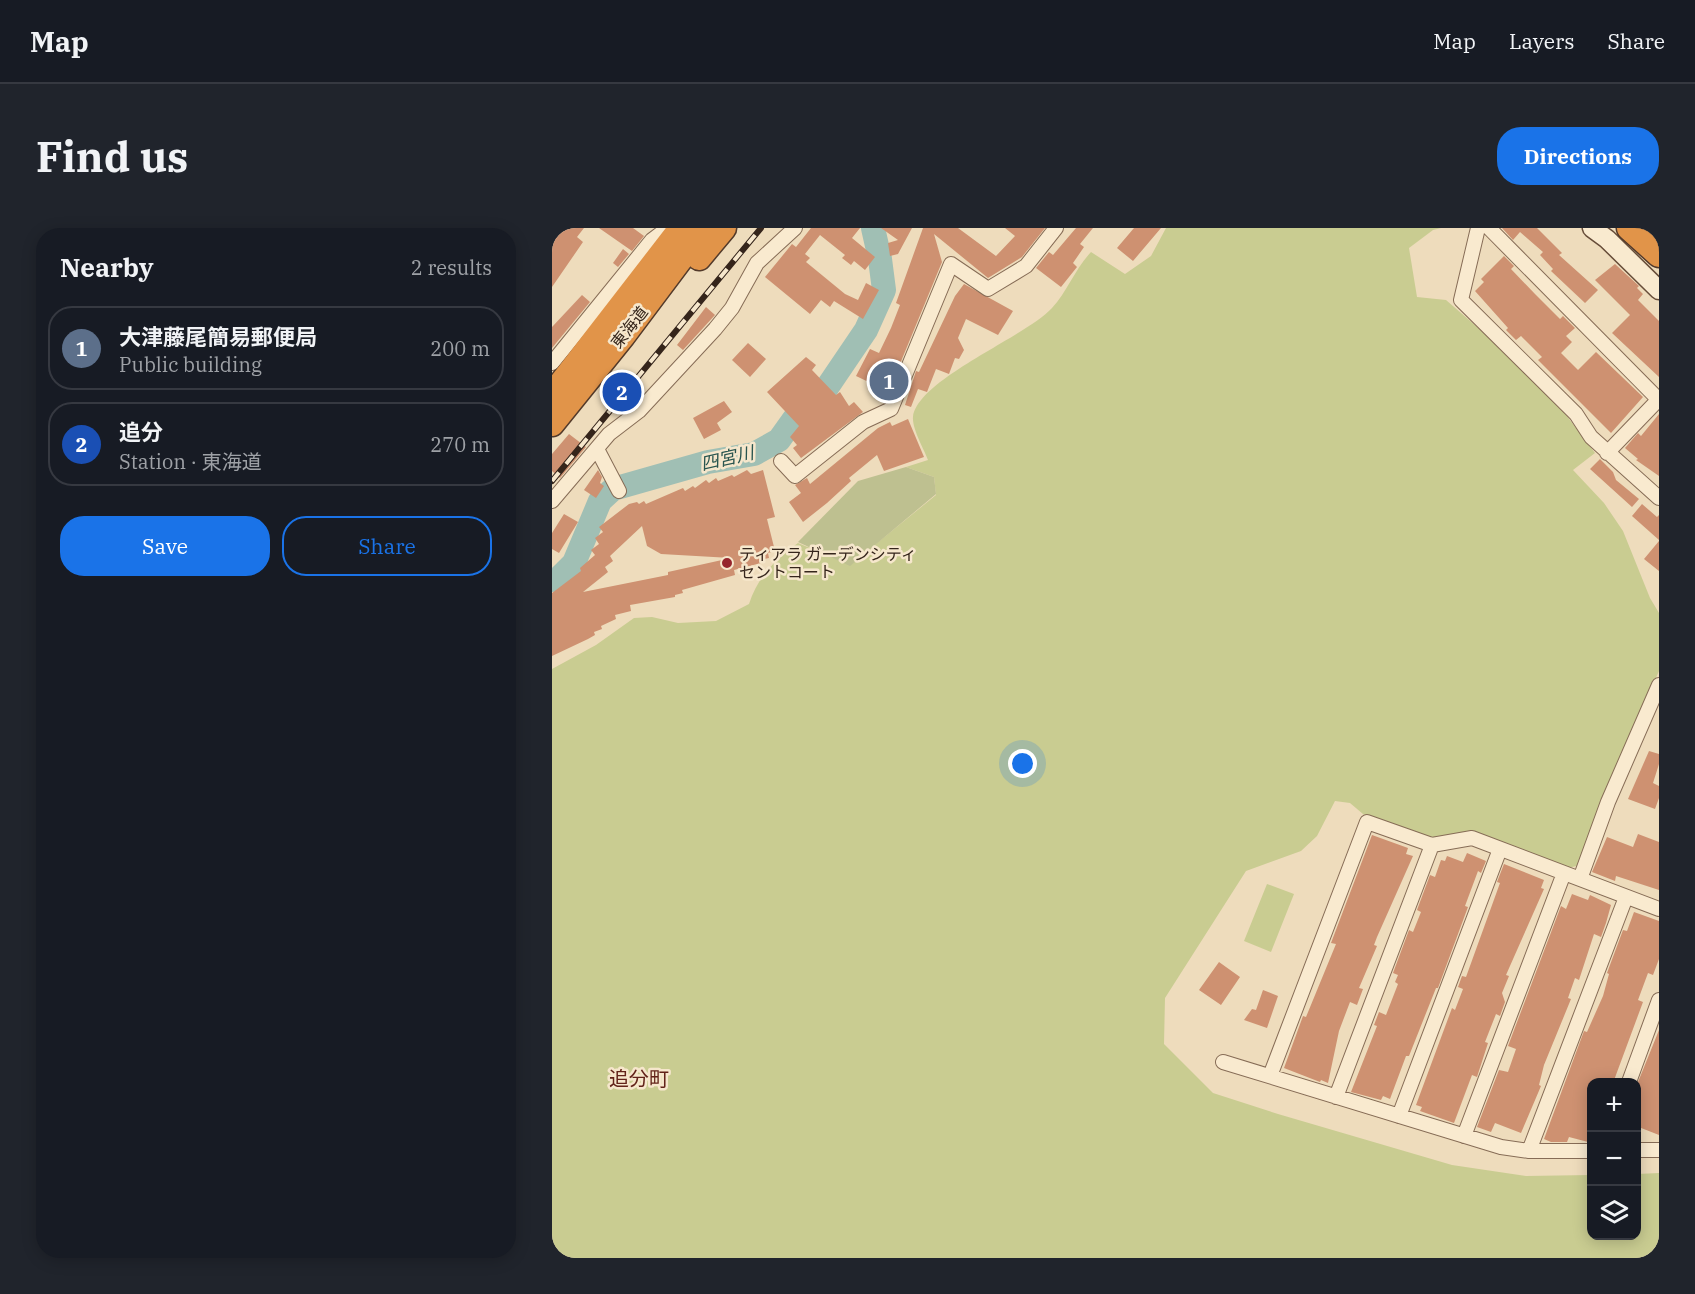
<!DOCTYPE html>
<html lang="en">
<head>
<meta charset="utf-8">
<style>
	body { margin:0; font-family:"IBM Plex Serif","Noto Sans JP",serif; background:#20242c; color:#f1f3f6 }
	.controls { position:absolute; right:18px; bottom:18px; display:grid; overflow:hidden; border-radius:12px; box-shadow:0 3px 15px #0003 }
	.controls button { width:54px; height:54px; display:grid; place-items:center; padding:0; border:0; border-bottom:2px solid #363941; background:#171b24; color:#f1f3f6; font:30px sans-serif }
	.you { position:absolute; left:471px; top:536px; width:21px; height:21px; margin:-15px; border:4px solid #fff; border-radius:50%; background:#1a73e8; box-shadow:0 0 0 9px #1a73e833 }
	.badge { display:grid; place-items:center; width:39px; height:39px; border-radius:50%; background:#1a73e8; color:#fff; font-size:20px; font-weight:700 }
	.pin { position:absolute; translate:-50% -50%; border:3px solid #fff; box-shadow:0 2px 6px #0006 }
	.list { margin:0; padding:0; list-style:none }
	h2 { display:flex; justify-content:space-between; align-items:center; height:78px; margin:0; padding:0 24px; font-size:26px }
	h2 small { font-size:20px; font-weight:400; color:#9ea1a6 }
	.list li { display:grid; grid-template-columns:39px 1fr auto; gap:18px; align-items:center; box-sizing:border-box; height:84px; margin:0 12px 12px; padding:0 12px; border:2px solid #363941; border-radius:24px }
	.list b { display:block; font-size:22px; white-space:nowrap }
	.list p { margin:0; font-size:20px; white-space:nowrap; color:#9ea1a6 }
	.list em { font-size:20px; font-style:normal; color:#9ea1a6 }
	.actions { display:flex; gap:12px; padding:18px 24px }
	.actions a { flex:1; padding:14px 0; border:2px solid #1a73e8; border-radius:24px; text-align:center; font-size:21px; color:#1a73e8 }
	.actions .main { background:#1a73e8; color:#fff }
	.icon { flex:none; width:33px; height:33px; fill:none; stroke:currentColor; stroke-width:2; stroke-linecap:round; stroke-linejoin:round }
	.map { position:relative; flex:none; width:1107px; height:1030px; overflow:hidden; border-radius:24px }
	header { display:flex; align-items:center; gap:36px; box-sizing:border-box; height:84px; padding:0 30px; background:#171b24; border-bottom:2px solid #363941 }
	header strong { font-size:28px }
	nav { display:flex; gap:33px; margin-inline-start:auto; font-size:21px }
	.intro { display:flex; align-items:center; justify-content:space-between; box-sizing:border-box; height:144px; padding:0 36px }
	h1 { margin:0; font-size:42px }
	.button { padding:15px 27px; border-radius:24px; background:#1a73e8; color:#fff; font-size:21px; font-weight:700 }
	main { display:flex; gap:36px; padding:0 36px }
	aside { flex:1; background:#171b24; border-radius:24px; box-shadow:0 3px 15px #0003 }
	.map>svg:first-child { display:block }
	.green { fill:#c9cc91 }
	.cemetery { fill:#bec090 }
	.lines { fill:none; stroke-linecap:round; stroke-linejoin:round }
	.river { stroke:#a0bfb4; stroke-width:24 }
	.building { fill:#ce9171; fill-rule:evenodd }
	.street-casing { stroke:#866c56; stroke-width:16 }
	.secondary-casing { stroke:#674d39; stroke-width:21 }
	.highway-casing { stroke:#533a2a; stroke-width:27 }
	.street { stroke:#f9eacf; stroke-width:14 }
	.secondary { stroke:#f9eacf; stroke-width:18 }
	.highway { stroke:#e19449; stroke-width:24 }
	.rail-casing { stroke:#35251b; stroke-width:6 }
	.rail { stroke:#f6e7cc; stroke-width:4; stroke-dasharray:11; stroke-linecap:butt }
	.poi-dot { fill:#96252d; stroke:#f6e7cc; stroke-width:2 }
	.labels { text-anchor:middle; dominant-baseline:central; stroke-width:5; stroke-linejoin:round; paint-order:stroke }
	.street-label { font-size:16px; fill:#35251b; stroke:#f6e7cc }
	.poi-label { font-size:16px; fill:#35251b; stroke:#f6e7cc; text-anchor:start }
	.water-label { font-size:18px; font-style:italic; fill:#29554f; stroke:#f6e7cc }
	.quarter-label { font-size:20px; fill:#622319; stroke:#f6e7cc }
</style>
</head>
<body>
<header>
<strong>Map</strong>
<nav><a>Map</a><a>Layers</a><a>Share</a></nav>
</header>
<div class="intro"><h1>Find us</h1><a class="button">Directions</a></div>
<main>
<aside>
<h2>Nearby<small>2 results</small></h2>
<ul class="list">
<li><span class="badge" style="background:#5c6f8a">1</span><div><b>大津藤尾簡易郵便局</b><p>Public building</p></div><em>200 m</em></li>
<li><span class="badge" style="background:#1a4fb4">2</span><div><b>追分</b><p>Station · 東海道</p></div><em>270 m</em></li>
</ul>
<div class="actions"><a class="main">Save</a><a>Share</a></div>
</aside>
<div class="map">
<svg width="1107" height="1030" viewBox="0 0 1107 1030">
	<rect width="100%" height="100%" fill="#eedcbc"/>
	<path class="green" d="M 614,0 L 889,0 L 881,2 L 857,20 L 865,69 L 894,72 L 970,138 L 1005,175 L 1043,225 L 1021,242 L 1052,275 L 1071,303 L 1098,370 L 1107,385 L 1107,443 L 1054,561 L 1025,638 L 1010,641 L 933,610 L 878,612 L 811,586 L 798,575 L 783,573 L 765,608 L 749,623 L 694,643 L 613,770 L 612,816 L 661,865 L 726,886 L 900,937 L 974,948 L 1039,947 L 1040,1008 L 1084,1008 L 1085,946 L 1107,945 L 1107,1030 L 0,1030 L 0,441 L 44,417 L 82,390 L 100,389 L 126,395 L 164,393 L 197,376 C 206,348 223,332 246,315 L 298,337 L 384,267 L 382,249 L 354,239 L 376,232 C 372,221 360,201 361,189 C 366,151 472,110 500,80 C 515,64 523,41 539,24 L 573,46 L 599,28 Z
		M 715,656 L 742,666 L 719,724 L 692,713 Z"/>
	<path class="cemetery" d="M 354,239 L 382,249 L 384,266 L 298,338 L 246,314 L 306,253 Z"/>
	<g class="lines">
		<path class="river" d="M 0,352 L 6,351 L 22,335 L 48,273 L 61,261 L 156,234 L 202,226 L 227,212 L 242,191 L 272,164 L 314,102 L 332,62 L 328,31 L 321,0"/>
	</g>
	<path class="building" d="M 4,0 L 32,0 L 25,9 L 31,14 L 0,59 L 0,5 Z
		M 47,0 L 81,0 L 92,8 L 80,23 Z
		M 259,0 L 308,0 L 300,10 L 323,29 L 313,42 L 302,33 L 299,37 L 290,30 L 293,27 L 268,7 L 253,26 L 258,30 L 254,34 L 293,66 L 306,72 L 314,55 L 327,62 L 311,91 L 282,73 L 278,79 L 269,72 L 258,86 L 213,49 L 240,16 L 244,19 Z
		M 329,0 L 360,0 L 346,26 L 338,28 L 336,15 L 346,12 Z
		M 371,0 L 406,0 L 444,28 L 463,8 L 453,0 L 493,0 L 470,29 L 436,50 L 382,6 L 390,34 L 338,160 L 327,155 L 325,158 L 304,148 L 318,121 L 327,125 L 339,100 L 348,77 L 344,75 Z
		M 524,0 L 541,0 L 528,16 L 532,19 L 521,35 L 525,39 L 509,59 L 484,40 L 497,24 L 501,27 Z
		M 582,0 L 609,0 L 581,33 L 565,20 Z
		M 950,0 L 985,0 L 1010,25 L 1007,27 L 1046,62 L 1033,75 L 999,43 L 1001,41 L 988,27 L 991,24 L 968,4 L 961,12 Z
		M 71,21 L 77,26 L 66,39 L 61,35 Z
		M 952,28 L 962,38 L 959,41 L 983,66 L 1008,91 L 1011,88 L 1023,100 L 1014,108 L 1020,114 L 1009,125 L 1026,142 L 1044,124 L 1091,169 L 1059,205 L 986,132 L 990,129 L 969,108 L 964,112 L 954,102 L 956,100 L 923,63 L 932,54 L 929,51 Z
		M 1063,36 L 1087,58 L 1085,60 L 1091,66 L 1086,72 L 1107,93 L 1107,149 L 1060,105 L 1078,87 L 1043,52 Z
		M 412,56 L 461,83 L 446,107 L 414,91 L 406,110 L 412,122 L 407,131 L 403,130 L 397,146 L 384,141 L 375,164 L 366,161 L 359,179 L 353,177 L 364,143 L 367,144 L 403,68 Z
		M 30,67 L 38,74 L 0,120 L 0,99 Z
		M 154,79 L 163,87 L 131,122 L 125,117 Z
		M 196,115 L 214,131 L 198,149 L 180,132 Z
		M 254,129 L 264,137 L 260,142 L 284,167 L 288,164 L 297,178 L 302,174 L 311,184 L 249,230 L 241,220 L 245,217 L 238,209 L 247,198 L 215,164 Z
		M 172,173 L 180,184 L 165,195 L 169,202 L 152,211 L 141,190 Z
		M 1107,186 L 1107,248 L 1084,232 L 1086,231 L 1073,220 L 1086,205 L 1089,208 Z
		M 356,191 L 372,229 L 332,243 L 325,227 L 297,250 L 299,253 L 275,275 L 251,294 L 237,274 L 249,265 L 243,257 L 255,250 L 258,256 L 326,200 L 338,194 L 340,198 Z
		M 17,206 L 34,219 L 8,250 L 0,243 L 0,226 Z
		M 1048,231 L 1061,244 L 1064,252 L 1087,271 L 1080,279 L 1038,241 Z
		M 46,242 L 50,249 L 48,255 L 52,258 L 44,270 L 32,262 Z
		M 195,242 L 199,246 L 211,242 L 223,289 L 215,291 L 223,323 L 216,325 L 217,330 L 208,332 L 209,335 L 182,342 L 183,347 L 130,362 L 131,365 L 123,367 L 123,369 L 78,377 L 79,383 L 63,387 L 64,391 L 49,398 L 50,401 L 42,404 L 43,407 L 36,411 L 0,428 L 0,365 L 29,343 L 28,340 L 43,327 L 39,322 L 47,316 L 43,310 L 51,304 L 47,299 L 77,276 L 85,274 L 87,276 L 92,273 L 94,276 L 131,260 L 133,263 L 141,258 L 143,260 L 154,252 L 157,255 L 164,250 L 166,253 L 180,247 L 182,249 ZM 90,298 L 95,318 L 109,326 L 179,330 L 116,344 L 116,347 L 31,364 L 56,344 L 53,339 L 61,333 L 58,328 Z
		M 1090,276 L 1105,289 L 1107,287 L 1107,312 L 1080,288 Z
		M 12,286 L 26,294 L 7,325 L 0,321 L 0,305 Z
		M 1107,313 L 1107,343 L 1092,331 Z
		M 1097,523 L 1107,526 L 1107,536 L 1101,555 L 1107,558 L 1107,570 L 1103,581 L 1076,571 Z
		M 1086,606 L 1107,614 L 1107,662 L 1064,648 L 1063,653 L 1040,644 L 1055,609 L 1081,619 Z
		M 820,607 L 856,620 L 854,626 L 861,628 L 825,709 L 822,717 L 825,718 L 807,760 L 811,761 L 805,777 L 798,774 L 787,803 L 776,855 L 769,852 L 768,854 L 732,840 L 751,788 L 754,789 L 784,716 L 779,715 Z
		M 915,625 L 934,633 L 929,645 L 926,643 L 913,678 L 916,679 L 886,760 L 884,760 L 857,828 L 854,828 L 838,871 L 831,868 L 829,872 L 799,864 L 825,798 L 822,797 L 827,784 L 834,787 L 846,756 L 843,754 L 846,747 L 841,745 L 857,702 L 861,704 L 869,684 L 865,682 L 878,647 L 883,649 L 889,632 L 893,633 L 895,628 L 911,634 Z
		M 952,636 L 992,652 L 989,660 L 992,661 L 954,747 L 957,748 L 950,765 L 953,774 L 948,788 L 944,786 L 933,814 L 936,815 L 925,849 L 920,847 L 902,895 L 868,883 L 870,879 L 864,877 L 900,780 L 903,782 L 911,761 L 906,759 L 910,748 L 914,749 L 948,655 L 945,654 Z
		M 1020,666 L 1036,672 L 1038,667 L 1059,677 L 1054,695 L 1049,709 L 1042,706 L 1027,752 L 1023,750 L 1016,770 L 1019,771 L 992,837 L 987,857 L 989,858 L 969,905 L 943,895 L 939,904 L 925,899 L 947,842 L 956,844 L 964,821 L 956,818 L 1009,678 L 1014,681 Z
		M 1082,684 L 1107,693 L 1107,731 L 1101,747 L 1096,745 L 1086,772 L 1091,774 L 1061,855 L 1040,855 L 1040,906 L 1036,914 L 1017,909 L 1015,914 L 999,914 L 992,911 L 1032,803 L 1035,804 L 1051,768 L 1057,746 L 1055,745 L 1071,702 L 1075,703 Z
		M 667,734 L 688,749 L 669,777 L 647,762 Z
		M 711,762 L 726,768 L 715,800 L 692,792 L 700,781 L 704,782 Z
		M 1107,802 L 1107,907 L 1084,898 L 1084,859 Z"/>
	<g class="lines">
		<g class="street-casing">
			<path id="street" d="M 926,0 L 909,72 L 1024,186 L 1039,209 L 1107,270
				M 937,0 L 1107,172
				M 0,135 L 100,12 L 116,0
				M 45,221 L 67,263
				M 1055,225 L 1107,171
				M 229,233 L 243,248 L 311,194 L 339,181 L 399,36 L 436,61 L 474,38 L 504,0
				M 0,273 L 57,206 L 87,183 L 163,101 L 180,80 L 205,35 L 243,0
				M 1028,651 L 1056,574 L 1107,457
				M 671,834 L 949,919 L 977,923 L 1040,923
				M 718,848 L 815,594 L 880,617 L 920,610 L 1107,681
				M 1077,854 L 1107,772
				M 784,869 L 880,617
				M 847,888 L 948,621
				M 912,908 L 1012,645
				M 1084,922 L 1107,922
				M 977,923 L 1074,669"/>
		</g>
		<g class="secondary-casing">
			<path id="secondary" d="M 1040,0 L 1055,11 L 1107,62"/>
		</g>
		<g class="highway-casing">
			<path id="highway" d="M 1077,0 L 1107,27
				M 147,30 L 172,0
				M 0,167 L 129,0
				M 0,196 L 71,108 L 152,0"/>
		</g>
		<use href="#street" class="street"/>
		<use href="#secondary" class="secondary"/>
		<use href="#highway" class="highway"/>
		<g class="rail-casing">
			<path id="rail" d="M 0,253 L 209,0"/>
		</g>
		<use href="#rail" class="rail"/>
	</g>
	<circle class="poi-dot" cx="175" cy="335" r="6"/>
	<g class="labels">
		<g class="street-label">
			<text transform="translate(77 99) rotate(-52)">東海道</text>
		</g>
		<g class="poi-label">
			<text x="187" y="326">ティアラ ガーデンシティ<tspan x="187" dy="18">セントコート</tspan></text>
		</g>
		<g class="water-label">
			<text transform="translate(175 230) rotate(-13)">四宮川</text>
		</g>
		<g class="quarter-label">
			<text x="87" y="850">追分町</text>
		</g>
	</g>
</svg>
<div class="controls">
<button>+</button>
<button>−</button>
<button><svg class="icon" aria-label="layers" viewBox="0 0 24 24"><path d="M12 4l9 5-9 5-9-5zM3 14l9 5 9-5"/></svg></button>
</div>
<div class="you"></div>
<div class="pin badge" style="left:337px;top:153px;background:#5c6f8a">1</div>
<div class="pin badge" style="left:70px;top:164px;background:#1a4fb4">2</div>
</div>
</main>
</body>
</html>
